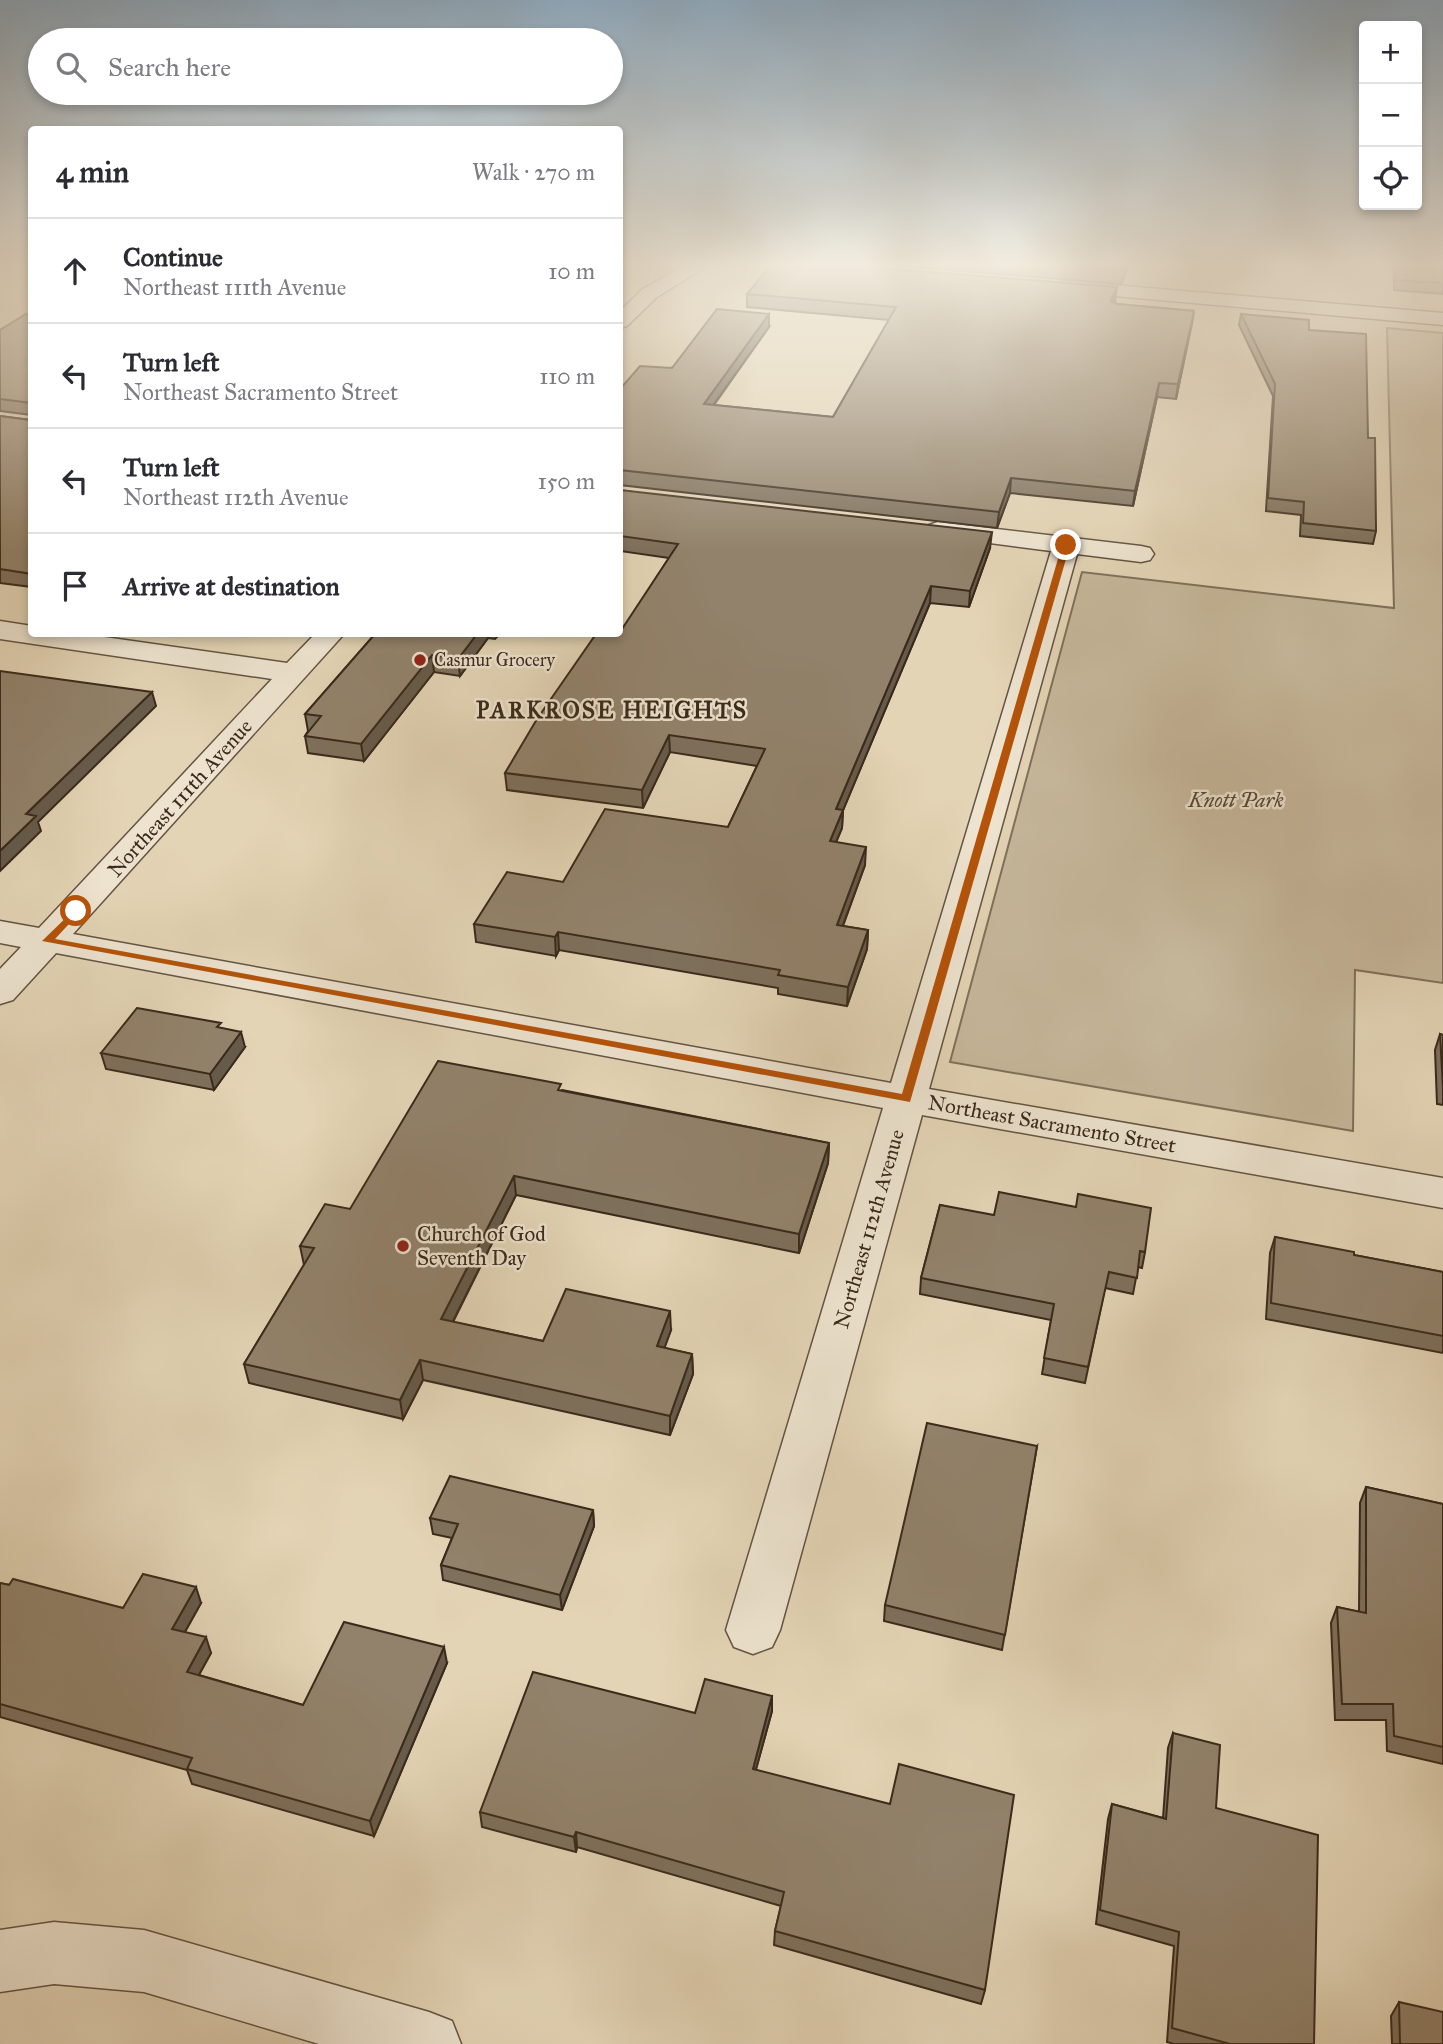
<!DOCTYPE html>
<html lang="en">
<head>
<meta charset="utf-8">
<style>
	body { margin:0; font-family:"IM FELL Great Primer",serif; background:#f2f2f3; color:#2b2b33 }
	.controls { position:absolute; right:21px; top:21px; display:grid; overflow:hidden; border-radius:7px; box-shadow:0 4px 10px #0003 }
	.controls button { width:63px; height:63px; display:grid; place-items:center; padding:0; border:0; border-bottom:2px solid #e1e1e2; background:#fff; color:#2b2b33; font:35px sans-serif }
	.stop { position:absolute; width:21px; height:21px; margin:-16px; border:5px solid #b45309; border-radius:50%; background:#fff }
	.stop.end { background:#b45309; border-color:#fff; box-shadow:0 2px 7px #0008 }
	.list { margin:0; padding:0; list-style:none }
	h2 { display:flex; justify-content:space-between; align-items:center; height:91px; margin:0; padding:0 28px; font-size:30px }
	h2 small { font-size:23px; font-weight:400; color:#7c7c81 }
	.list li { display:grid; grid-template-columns:46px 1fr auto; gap:21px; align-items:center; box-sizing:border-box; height:105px; padding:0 28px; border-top:2px solid #e1e1e2 }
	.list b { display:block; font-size:26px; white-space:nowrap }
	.list p { margin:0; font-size:23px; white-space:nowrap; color:#7c7c81 }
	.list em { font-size:23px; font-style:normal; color:#7c7c81 }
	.icon { flex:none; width:38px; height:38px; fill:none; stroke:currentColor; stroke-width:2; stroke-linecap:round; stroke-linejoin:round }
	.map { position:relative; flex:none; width:1443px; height:2044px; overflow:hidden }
	.search { position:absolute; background:#fff; box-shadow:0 4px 10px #0003; left:28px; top:28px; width:595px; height:77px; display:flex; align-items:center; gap:18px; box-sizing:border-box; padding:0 24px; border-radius:38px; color:#7c7c81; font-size:26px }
	.panel { position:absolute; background:#fff; box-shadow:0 4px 10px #0003; left:28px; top:126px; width:595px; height:511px; border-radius:7px }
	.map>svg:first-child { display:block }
	.green { fill:#c6b79b; stroke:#80705b; stroke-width:2 }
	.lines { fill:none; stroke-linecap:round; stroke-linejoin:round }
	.minor-casing { stroke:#645442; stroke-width:3 }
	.minor { fill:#ede3cf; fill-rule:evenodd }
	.wall { fill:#7e705c; stroke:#3a2a1b; stroke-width:2 }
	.shaded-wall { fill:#665b4b; stroke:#3a2a1b; stroke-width:2 }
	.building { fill:#92826b; stroke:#3a2a1b; stroke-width:2 }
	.route { fill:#b45309 }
	.poi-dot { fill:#8f2418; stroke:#ede3cf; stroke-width:2.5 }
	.labels { text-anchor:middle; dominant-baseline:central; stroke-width:5; stroke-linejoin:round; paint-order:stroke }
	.far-poi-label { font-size:18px; fill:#3a2a1b; stroke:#ede3cf; text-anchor:start }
	.street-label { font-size:21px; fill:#3a2a1b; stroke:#ede3cf }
	.park-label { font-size:21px; font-style:italic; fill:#564635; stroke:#ede3cf }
	.poi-label { font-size:21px; fill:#3a2a1b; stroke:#ede3cf; text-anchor:start }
	.far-district-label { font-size:23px; font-weight:bold; letter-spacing:2px; fill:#3a2a1b; stroke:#ede3cf }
</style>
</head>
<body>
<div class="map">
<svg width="1443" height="2044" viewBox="0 0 1443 2044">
	<rect width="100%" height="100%" fill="#e3d4b5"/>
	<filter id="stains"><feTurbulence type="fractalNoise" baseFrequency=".00286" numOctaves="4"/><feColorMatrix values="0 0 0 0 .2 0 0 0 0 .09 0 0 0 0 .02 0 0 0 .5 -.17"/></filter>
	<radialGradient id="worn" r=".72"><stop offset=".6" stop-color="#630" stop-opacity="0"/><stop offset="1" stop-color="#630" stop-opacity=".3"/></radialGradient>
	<path class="green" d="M 1387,328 L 1443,333 L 1443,983 L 1355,970 L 1353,1131 L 950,1062 L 1082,572 L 1394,608 Z"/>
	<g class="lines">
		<g class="minor-casing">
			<path id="minor" d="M 684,266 L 707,266 L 657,297 L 627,326 L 620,328 L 620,311 L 643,289 Z
				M 1065,281 L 1443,313 L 1443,325 L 1058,291 L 1055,287 L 1058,283 Z
				M 938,522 L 1141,546 L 1150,548 L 1154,554 L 1150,560 L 1141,562 L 1077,554 L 929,1089 L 1443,1178 L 1443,1208 L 922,1115 L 780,1630 L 772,1647 L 753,1654 L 734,1647 L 726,1630 L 883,1108 L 56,953 L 13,1000 L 0,1004 L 0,969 L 21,947 L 0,943 L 0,921 L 39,928 L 272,679 L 0,639 L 0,621 L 32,626 L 32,634 L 83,634 L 287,663 L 315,634 L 344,634 L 73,934 L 891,1083 L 1051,551 L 929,535 L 925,530 L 929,525 Z
				M 54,1922 L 144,1930 L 429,2012 L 452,2021 L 461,2044 L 319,2044 L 144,1992 L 54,1984 L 0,1992 L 0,1930 Z"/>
		</g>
		<use href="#minor" class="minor"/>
	</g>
	<path class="wall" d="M 901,266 L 1129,266 L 1121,284 Z
		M 1394,266 L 1443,266 L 1443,294 L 1394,290 Z
		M 747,294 L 1115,300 L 1114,302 L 1117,304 L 1194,311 L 1176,399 L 1157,397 L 1133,506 L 1010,493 L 997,528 L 620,485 L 620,389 L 769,327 L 714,405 L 833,417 L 889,320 L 747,307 Z
		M 1241,314 L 1309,330 L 1368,438 L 1376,531 L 1373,544 L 1300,536 L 1301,515 L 1266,511 L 1273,396 L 1239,325 Z
		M 32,315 L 32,587 L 0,583 L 0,416 L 31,420 L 31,415 L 0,411 L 0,330 Z
		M 620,490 L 990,548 L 969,607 L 930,603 L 843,810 L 842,828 L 836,842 L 865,865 L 843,926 L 868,930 L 867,949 L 847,1006 L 778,994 L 778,988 L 559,950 L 556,956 L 476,942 L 474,924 L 563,882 L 728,827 L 757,766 L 670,752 L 643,808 L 507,790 L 505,773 L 620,634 L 669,558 L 620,551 Z
		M 375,634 L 500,634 L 495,639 L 488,638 L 460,676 L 434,672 L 364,761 L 308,753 L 305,736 L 308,731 L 305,714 Z
		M 1440,1034 L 1443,1035 L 1443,1105 L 1437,1104 L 1435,1050 Z
		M 245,1047 L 214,1090 L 106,1069 L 101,1053 Z
		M 562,1090 L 829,1143 L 828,1163 L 799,1253 L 516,1195 L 453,1322 L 543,1341 L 671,1330 L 664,1348 L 692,1354 L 693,1374 L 670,1435 L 423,1380 L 403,1419 L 249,1383 L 244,1364 L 304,1265 L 300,1246 L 350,1209 Z
		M 940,1205 L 1145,1252 L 1142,1268 L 1138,1267 L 1133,1294 L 1105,1288 L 1085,1383 L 1042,1374 L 1051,1320 L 920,1294 L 921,1278 Z
		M 1275,1237 L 1354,1255 L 1443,1272 L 1443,1353 L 1266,1319 L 1270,1253 Z
		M 1037,1446 L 1002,1650 L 884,1621 L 885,1605 Z
		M 1366,1487 L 1443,1504 L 1443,1764 L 1387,1751 L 1386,1720 L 1335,1720 L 1331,1623 L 1337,1607 L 1359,1612 L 1360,1503 Z
		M 593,1510 L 594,1526 L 562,1610 L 443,1580 L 441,1565 L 452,1538 L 433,1534 L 430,1518 Z
		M 0,1583 L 123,1608 L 201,1603 L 185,1632 L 211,1653 L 199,1675 L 303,1705 L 447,1663 L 374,1836 L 192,1784 L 187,1770 L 0,1717 Z
		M 772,1696 L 772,1711 L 756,1769 L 985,1990 L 981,2004 L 774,1945 L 775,1931 L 781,1906 L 577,1847 L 576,1852 L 482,1827 L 480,1812 L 695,1713 Z
		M 1173,1733 L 1216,1808 L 1314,2044 L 1174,2044 L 1167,2042 L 1174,1946 L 1096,1924 L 1108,1819 L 1112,1804 L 1163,1818 L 1168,1748 Z
		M 1399,2002 L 1443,2044 L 1392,2044 L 1391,2016 Z"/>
	<path class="shaded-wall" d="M 1125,266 L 1129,266 L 1121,284 L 1123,271 Z
		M 1117,287 L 1115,300 L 1110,314 L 1111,301 Z
		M 1194,311 L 1192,324 L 1176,399 L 1178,384 Z
		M 769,314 L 769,327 L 704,418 L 704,404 Z
		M 1159,383 L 1157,397 L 1133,506 L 1135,491 Z
		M 1011,478 L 1010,493 L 997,528 L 999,512 Z
		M 992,532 L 990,548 L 969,607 L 970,591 Z
		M 931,586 L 930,603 L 836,827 L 836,809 Z
		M 477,634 L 487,634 L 488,638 L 460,676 L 458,659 Z
		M 432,655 L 434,672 L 364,761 L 361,744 Z
		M 152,692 L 156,706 L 38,822 L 41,831 L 0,871 L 0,851 L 26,814 Z
		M 669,735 L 670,752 L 643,808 L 642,790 Z
		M 843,810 L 842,828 L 829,859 L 830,841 Z
		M 866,847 L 865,865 L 836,944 L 837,925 Z
		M 868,930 L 867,949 L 847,1006 L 848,987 Z
		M 558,932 L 559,950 L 556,956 L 555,937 Z
		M 241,1032 L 245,1047 L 214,1090 L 210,1074 Z
		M 829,1143 L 828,1163 L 799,1253 L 799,1234 Z
		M 514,1176 L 516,1195 L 444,1339 L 441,1319 Z
		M 670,1311 L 671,1330 L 658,1366 L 657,1346 Z
		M 692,1354 L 693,1374 L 670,1435 L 670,1416 Z
		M 420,1360 L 423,1380 L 403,1419 L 400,1400 Z
		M 593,1510 L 594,1526 L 562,1610 L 560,1595 Z
		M 196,1587 L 201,1603 L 178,1644 L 172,1629 Z
		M 206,1637 L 211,1653 L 192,1687 L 187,1672 Z
		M 444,1647 L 447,1663 L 374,1836 L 370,1821 Z
		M 772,1696 L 772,1711 L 752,1784 L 753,1769 Z
		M 576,1832 L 577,1847 L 576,1852 L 574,1837 Z"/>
	<path class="building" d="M 770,266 L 857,266 L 1117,287 L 1111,301 L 1117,304 L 1194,311 L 1178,384 L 1159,383 L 1135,491 L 1011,478 L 999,512 L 620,470 L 620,389 L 640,366 L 672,368 L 717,309 L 769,314 L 704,404 L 833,417 L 896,307 L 747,294 Z
		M 1058,266 L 1125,266 L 1123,271 Z
		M 1397,266 L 1443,266 L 1443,283 L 1396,280 Z
		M 26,314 L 32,315 L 32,574 L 0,569 L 0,416 L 31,420 L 31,403 L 0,399 L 0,330 Z
		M 1241,314 L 1309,320 L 1309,330 L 1366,334 L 1368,438 L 1375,438 L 1376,531 L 1303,523 L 1304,502 L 1268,498 L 1275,384 Z
		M 620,490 L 992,532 L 970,591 L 931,586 L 836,809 L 843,810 L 830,841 L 866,847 L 837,925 L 868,930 L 848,987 L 778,975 L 780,970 L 558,932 L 555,937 L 474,924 L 507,872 L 563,882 L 605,809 L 728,827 L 765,749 L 669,735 L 642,790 L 505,773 L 537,719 L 596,634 L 620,634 L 620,632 L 678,544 L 620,536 Z
		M 375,634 L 477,634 L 458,659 L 432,655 L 361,744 L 305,736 L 321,716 L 305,714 Z
		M 0,671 L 152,692 L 26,814 L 36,816 L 0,851 Z
		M 137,1008 L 221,1023 L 217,1027 L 241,1032 L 210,1074 L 101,1053 Z
		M 1440,1034 L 1443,1035 L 1443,1088 Z
		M 438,1061 L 561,1084 L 558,1090 L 829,1143 L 799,1234 L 514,1176 L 441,1319 L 543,1341 L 566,1289 L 670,1311 L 657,1346 L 692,1354 L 670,1416 L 420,1360 L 400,1400 L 244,1364 L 314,1248 L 300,1246 L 325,1204 L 350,1209 Z
		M 999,1192 L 1076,1207 L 1078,1194 L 1151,1208 L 1145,1252 L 1140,1251 L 1137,1278 L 1109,1272 L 1088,1367 L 1044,1358 L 1054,1304 L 921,1278 L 940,1205 L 994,1215 Z
		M 1275,1237 L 1354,1252 L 1354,1255 L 1443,1272 L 1443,1336 L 1271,1303 Z
		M 927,1423 L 1037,1446 L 1005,1635 L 885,1605 Z
		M 450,1476 L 593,1510 L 560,1595 L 441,1565 L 458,1524 L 430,1518 Z
		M 1366,1487 L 1443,1504 L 1443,1747 L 1394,1736 L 1393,1704 L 1342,1704 L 1337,1607 L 1366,1613 Z
		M 143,1574 L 196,1587 L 172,1629 L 206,1637 L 187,1672 L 303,1705 L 344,1622 L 444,1647 L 370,1821 L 187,1769 L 192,1758 L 0,1704 L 0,1583 L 9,1585 L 13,1579 L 123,1608 Z
		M 533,1672 L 695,1713 L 705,1679 L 772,1696 L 753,1769 L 890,1804 L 899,1764 L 1014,1795 L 985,1990 L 775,1931 L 784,1892 L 576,1832 L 574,1837 L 480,1812 Z
		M 1173,1733 L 1220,1745 L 1216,1808 L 1318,1835 L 1314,2044 L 1230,2044 L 1172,2028 L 1179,1932 L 1100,1910 L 1112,1804 L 1166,1819 Z
		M 1399,2002 L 1443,2012 L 1443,2044 L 1400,2044 Z"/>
	<linearGradient id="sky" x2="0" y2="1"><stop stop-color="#8faabf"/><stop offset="0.48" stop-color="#f2ecde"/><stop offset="1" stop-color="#f2ecde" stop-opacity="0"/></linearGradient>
	<rect width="1443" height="552" fill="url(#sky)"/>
	<path class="route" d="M 1066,542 L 1070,545 L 910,1102 L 42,941 L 76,908 L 81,911 L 55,939 L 902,1094 L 1062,545 Z"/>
	<g class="poi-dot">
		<circle cx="420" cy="660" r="7"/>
		<circle cx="403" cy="1246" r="7"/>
	</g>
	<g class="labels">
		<g class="far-poi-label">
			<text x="434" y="660">Casmur Grocery</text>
		</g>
		<g class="street-label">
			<text transform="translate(180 798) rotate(-48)">Northeast 111th Avenue</text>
			<text transform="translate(1052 1124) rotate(10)">Northeast Sacramento Street</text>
			<text transform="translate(869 1229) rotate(-74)">Northeast 112th Avenue</text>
		</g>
		<g class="park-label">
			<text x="1236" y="800">Knott Park</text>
		</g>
		<g class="poi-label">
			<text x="417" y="1234">Church of God<tspan x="417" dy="24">Seventh Day</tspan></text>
		</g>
		<g class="far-district-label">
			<text x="612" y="710">PARKROSE HEIGHTS</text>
		</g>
	</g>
	<rect width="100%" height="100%" filter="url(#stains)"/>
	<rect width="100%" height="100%" fill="url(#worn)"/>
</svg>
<div class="controls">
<button>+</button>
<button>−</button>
<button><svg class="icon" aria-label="locate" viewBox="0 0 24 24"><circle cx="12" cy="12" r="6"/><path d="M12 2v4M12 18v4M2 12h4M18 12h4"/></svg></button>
</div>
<div class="stop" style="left:76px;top:911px"></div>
<div class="stop end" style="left:1066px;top:545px"></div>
<div class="search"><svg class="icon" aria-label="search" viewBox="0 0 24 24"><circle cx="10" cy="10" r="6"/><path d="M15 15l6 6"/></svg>Search here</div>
<section class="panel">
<h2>4 min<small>Walk · 270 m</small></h2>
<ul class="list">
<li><svg class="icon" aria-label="ahead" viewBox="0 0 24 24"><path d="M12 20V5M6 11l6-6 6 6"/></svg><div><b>Continue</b><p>Northeast 111th Avenue</p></div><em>10 m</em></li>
<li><svg class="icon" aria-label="left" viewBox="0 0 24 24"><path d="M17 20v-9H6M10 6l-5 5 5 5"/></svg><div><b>Turn left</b><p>Northeast Sacramento Street</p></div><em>110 m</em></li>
<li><svg class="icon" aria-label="left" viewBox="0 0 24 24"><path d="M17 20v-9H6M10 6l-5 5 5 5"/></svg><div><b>Turn left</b><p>Northeast 112th Avenue</p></div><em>150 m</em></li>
<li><svg class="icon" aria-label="arrive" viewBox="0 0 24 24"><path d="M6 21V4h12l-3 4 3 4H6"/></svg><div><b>Arrive at destination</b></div></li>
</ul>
</section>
</div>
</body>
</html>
